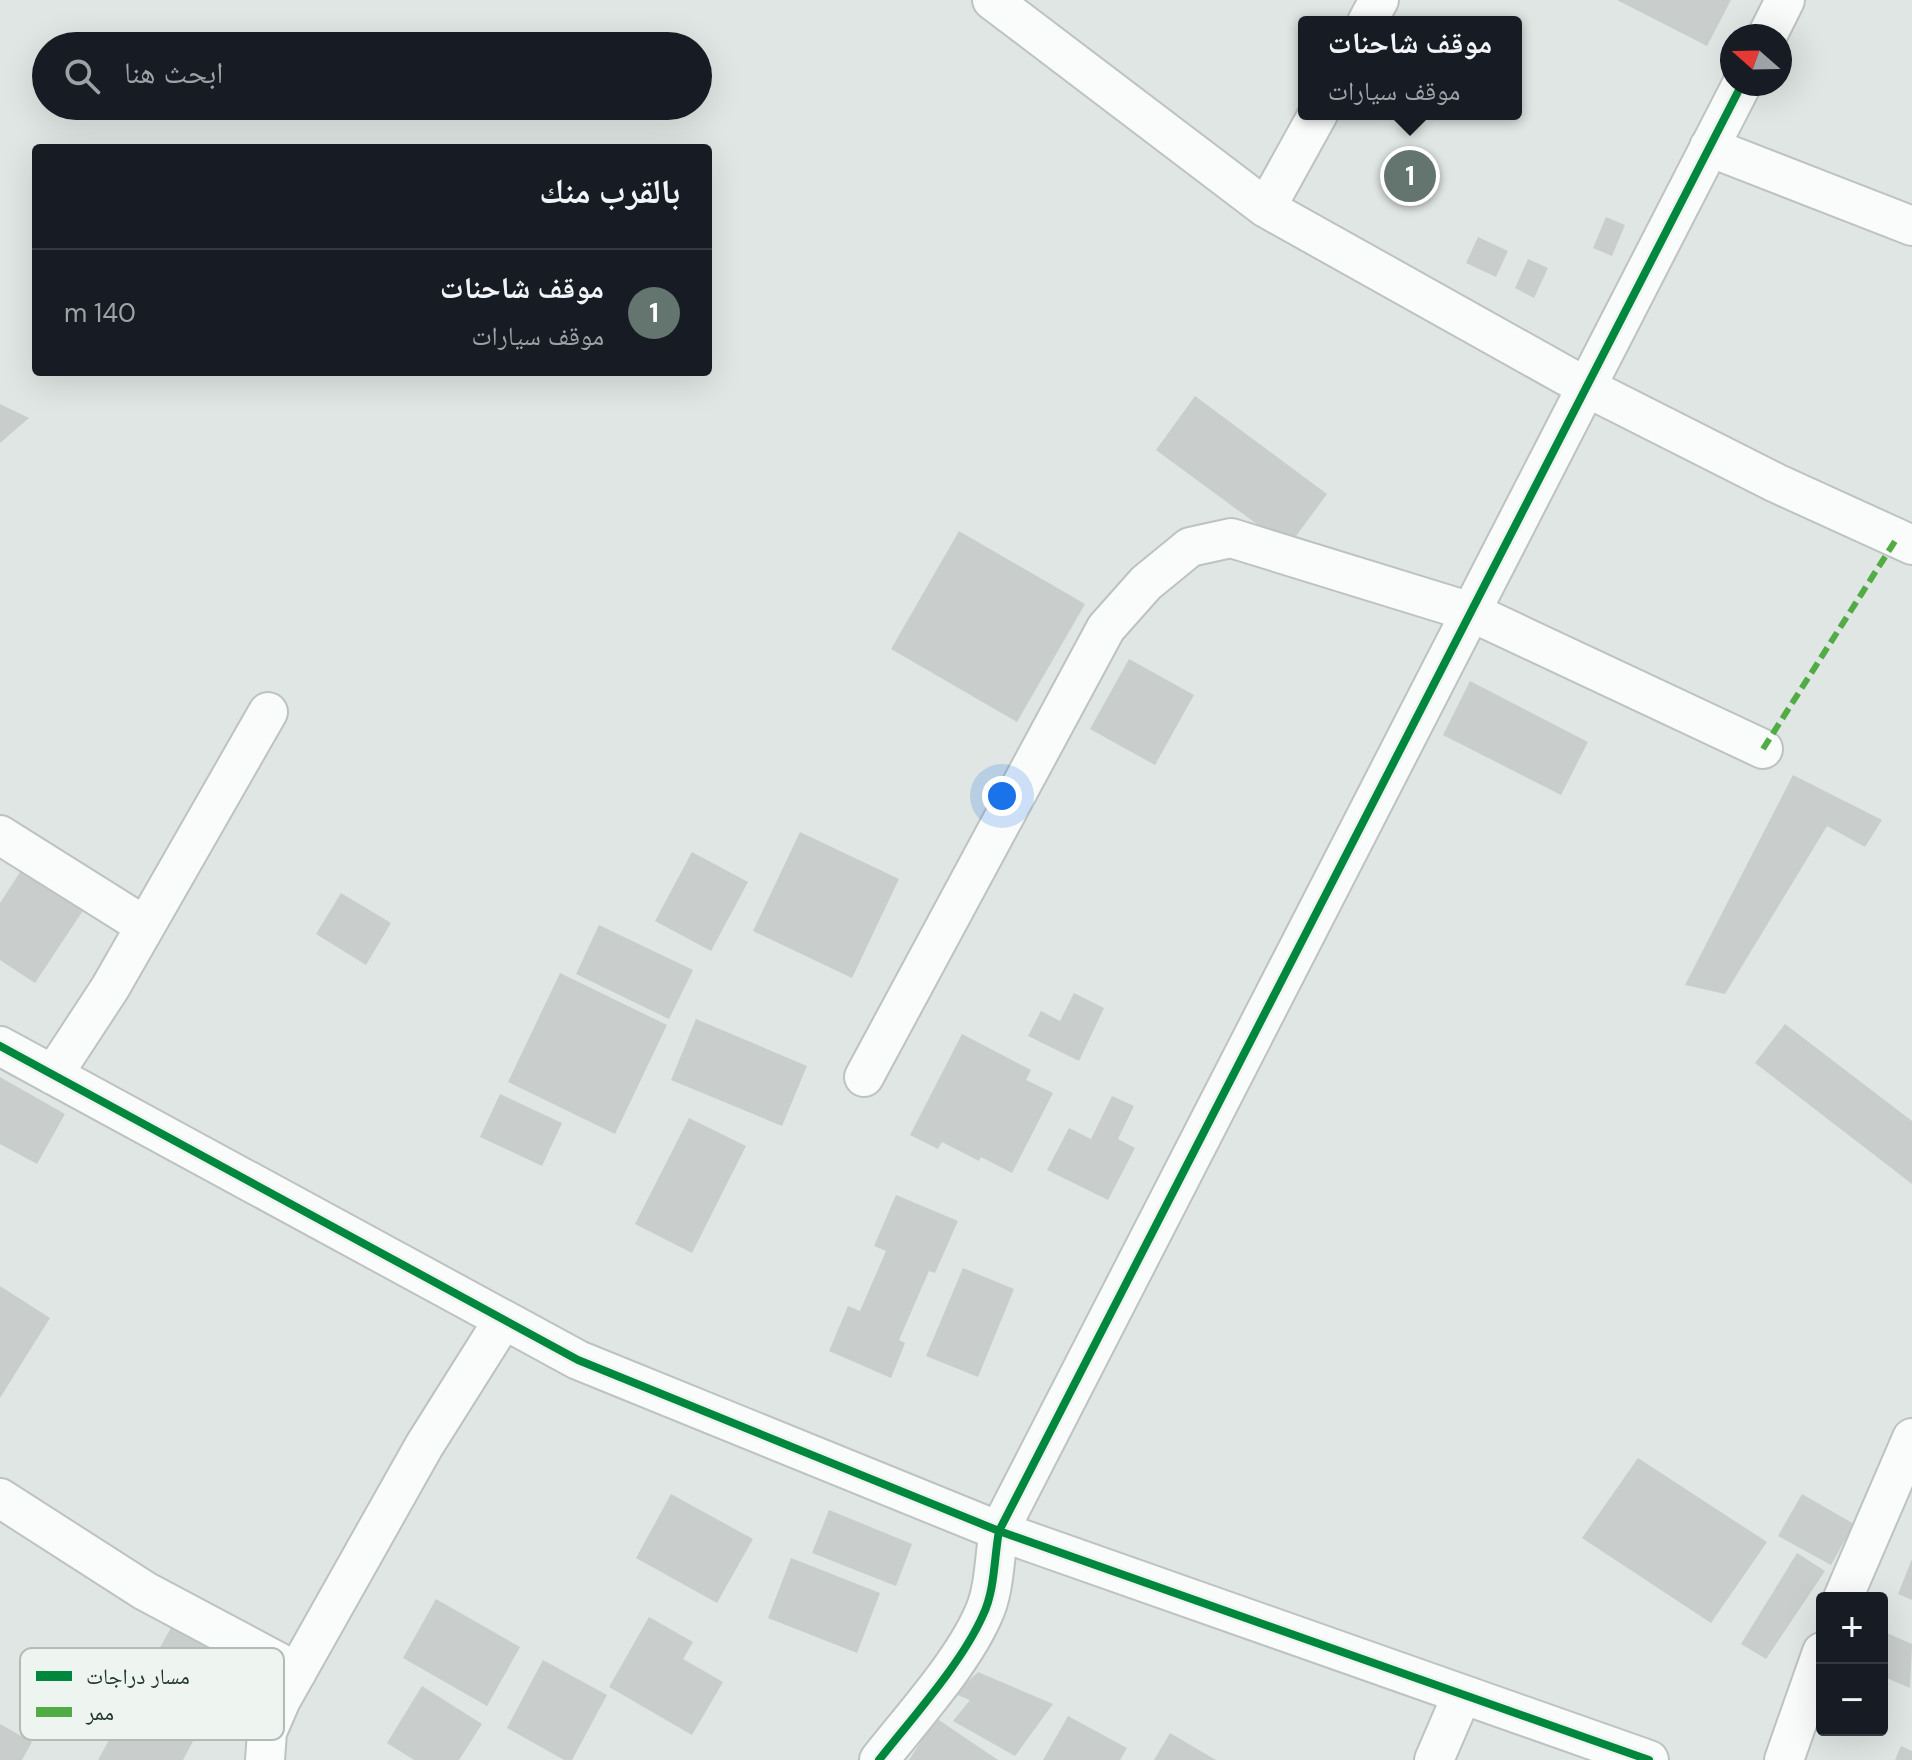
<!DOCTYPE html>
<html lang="ar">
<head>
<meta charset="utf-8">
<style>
	body { margin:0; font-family:"DM Sans","Noto Naskh Arabic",sans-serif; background:#20242c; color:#f1f3f6; direction:rtl }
	.controls { position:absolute; right:24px; bottom:24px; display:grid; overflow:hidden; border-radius:8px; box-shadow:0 8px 32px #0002 }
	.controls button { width:72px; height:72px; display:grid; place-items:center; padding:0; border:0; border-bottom:2px solid #363941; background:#171b24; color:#f1f3f6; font:40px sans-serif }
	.compass { position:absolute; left:1720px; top:24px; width:72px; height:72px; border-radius:50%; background:#171b24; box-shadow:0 8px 32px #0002; rotate:290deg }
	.you { position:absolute; left:1002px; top:796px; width:28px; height:28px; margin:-20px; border:6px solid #fff; border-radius:50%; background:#1a73e8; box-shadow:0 0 0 12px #1a73e833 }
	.badge { display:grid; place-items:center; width:52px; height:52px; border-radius:50%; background:#64746f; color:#fff; font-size:26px; font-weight:700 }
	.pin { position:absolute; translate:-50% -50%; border:4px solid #fff; box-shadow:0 2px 8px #0006 }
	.popup { position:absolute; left:1298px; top:16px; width:224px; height:104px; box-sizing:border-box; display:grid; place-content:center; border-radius:8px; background:#171b24; filter:drop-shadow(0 2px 6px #0005); font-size:26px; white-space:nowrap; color:#9ea1a6 }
	.popup b { font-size:30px; color:#f1f3f6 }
	.popup::after { content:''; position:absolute; left:50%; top:100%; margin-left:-16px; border:16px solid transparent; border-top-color:#171b24 }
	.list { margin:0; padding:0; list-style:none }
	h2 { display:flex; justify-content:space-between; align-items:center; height:104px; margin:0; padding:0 32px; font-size:34px }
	h2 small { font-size:26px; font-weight:400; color:#9ea1a6 }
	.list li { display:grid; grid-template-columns:52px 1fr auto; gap:24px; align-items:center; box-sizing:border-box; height:128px; padding:0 32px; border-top:2px solid #363941 }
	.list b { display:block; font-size:30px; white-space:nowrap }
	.list p { margin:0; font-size:26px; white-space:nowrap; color:#9ea1a6 }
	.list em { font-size:26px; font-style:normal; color:#9ea1a6 }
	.icon { flex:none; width:44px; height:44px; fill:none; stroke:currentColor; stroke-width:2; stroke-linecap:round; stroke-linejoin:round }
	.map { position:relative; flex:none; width:1912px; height:1760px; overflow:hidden; direction:ltr }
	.search { position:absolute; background:#171b24; box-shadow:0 8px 32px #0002; left:32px; top:32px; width:680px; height:88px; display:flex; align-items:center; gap:20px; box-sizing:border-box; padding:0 28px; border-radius:44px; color:#9ea1a6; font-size:30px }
	.panel { position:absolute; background:#171b24; box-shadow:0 8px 32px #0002; left:32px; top:144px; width:680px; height:232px; border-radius:8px; direction:rtl }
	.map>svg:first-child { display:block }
	.building { fill:#c9cecc }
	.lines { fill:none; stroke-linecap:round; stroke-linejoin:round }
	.minor-casing { stroke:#bdc3c0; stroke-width:42 }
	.minor { stroke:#fafbfb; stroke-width:38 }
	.quiet { stroke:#52ac45; stroke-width:6; stroke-dasharray:12 6; stroke-linecap:butt }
	.cycleway-casing { stroke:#eef5f1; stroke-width:13 }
	.cycleway { stroke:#00873e; stroke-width:8 }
	.key { fill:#eef5f1; stroke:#b0bcb7; stroke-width:2 }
	.key-label { font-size:22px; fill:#213630 }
</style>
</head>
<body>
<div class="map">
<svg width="1912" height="1760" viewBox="0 0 1912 1760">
	<rect width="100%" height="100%" fill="#e0e6e3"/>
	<path class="building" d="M 1617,0 L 1731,0 L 1707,46 Z
		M 1606,217 L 1625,225 L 1612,256 L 1593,248 Z
		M 1478,237 L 1508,251 L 1496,277 L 1466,263 Z
		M 1528,259 L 1548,268 L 1534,298 L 1515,288 Z
		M 1195,396 L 1327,494 L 1288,547 L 1156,450 Z
		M 0,404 L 29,418 L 0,443 Z
		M 959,531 L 1085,604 L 1017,722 L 891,649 Z
		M 1129,659 L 1194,695 L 1155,765 L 1090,729 Z
		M 1470,681 L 1588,742 L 1561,795 L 1443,735 Z
		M 1793,775 L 1882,820 L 1865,847 L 1827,826 L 1725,994 L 1685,985 Z
		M 800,832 L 899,879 L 852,978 L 753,931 Z
		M 692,852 L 748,882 L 711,951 L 655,921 Z
		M 24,866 L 86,906 L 35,983 L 0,960 L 0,903 Z
		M 341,893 L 391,923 L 366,965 L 316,934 Z
		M 599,925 L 693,970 L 669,1019 L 576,974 Z
		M 560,973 L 667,1025 L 615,1134 L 508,1082 Z
		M 1074,993 L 1104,1008 L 1079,1061 L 1028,1036 L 1041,1011 L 1060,1021 Z
		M 696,1019 L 807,1066 L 782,1126 L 671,1080 Z
		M 1785,1024 L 1912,1121 L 1912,1184 L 1755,1063 Z
		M 962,1034 L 1031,1070 L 1026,1080 L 1053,1093 L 1012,1173 L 981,1157 L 979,1161 L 942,1142 L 938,1149 L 910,1135 Z
		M 0,1077 L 65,1114 L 37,1164 L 0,1144 Z
		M 500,1094 L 562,1123 L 542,1166 L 480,1137 Z
		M 1112,1096 L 1134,1106 L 1118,1139 L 1135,1148 L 1108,1200 L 1047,1170 L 1069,1128 L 1091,1139 Z
		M 689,1118 L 746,1146 L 692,1253 L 635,1224 Z
		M 896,1195 L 958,1221 L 935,1273 L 929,1271 L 899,1340 L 905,1343 L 891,1378 L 829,1351 L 848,1306 L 860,1311 L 886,1251 L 874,1246 Z
		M 963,1268 L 1014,1289 L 978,1377 L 926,1356 Z
		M 0,1286 L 50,1318 L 0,1398 Z
		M 1638,1458 L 1767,1542 L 1711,1623 L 1582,1538 Z
		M 671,1494 L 753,1539 L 717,1603 L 636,1558 Z
		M 1802,1494 L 1854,1524 L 1831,1565 L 1778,1536 Z
		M 829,1510 L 912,1544 L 896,1586 L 812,1553 Z
		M 1797,1553 L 1825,1571 L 1766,1659 L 1741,1644 Z
		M 791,1558 L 880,1593 L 857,1653 L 768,1618 Z
		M 1912,1559 L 1912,1600 L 1898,1594 Z
		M 436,1599 L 520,1647 L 487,1706 L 403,1658 Z
		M 649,1617 L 693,1642 L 683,1659 L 723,1682 L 692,1735 L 609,1687 Z
		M 173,1624 L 263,1675 L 231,1734 L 206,1717 L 183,1760 L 98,1760 Z
		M 1882,1631 L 1912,1644 L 1910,1688 L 1882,1676 Z
		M 543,1660 L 607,1695 L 572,1760 L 564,1760 L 507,1728 Z
		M 978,1672 L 1053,1704 L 1015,1756 L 953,1721 L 970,1700 L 955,1694 Z
		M 422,1686 L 482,1724 L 459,1760 L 414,1760 L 387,1743 Z
		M 1068,1716 L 1127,1748 L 1120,1760 L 1043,1760 Z
		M 936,1718 L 998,1760 L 909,1760 Z
		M 0,1724 L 32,1742 L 22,1760 L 0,1760 Z
		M 1170,1733 L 1216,1760 L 1154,1760 Z
		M 1901,1746 L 1912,1751 L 1912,1760 L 1895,1760 Z"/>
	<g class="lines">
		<g class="minor-casing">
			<path id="minor" d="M 992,0 L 1266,208 L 1586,387 L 1776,483 L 1912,545
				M 1367,22 L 1379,0
				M 1767,36 L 1785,0
				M 1709,147 L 1912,226
				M 1266,208 L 1318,114
				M 0,835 L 145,926
				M 0,1046 L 578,1360 L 999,1531 L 1649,1760
				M 53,1075 L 110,988 L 268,712
				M 864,1077 L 1106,628 L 1146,583 L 1190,547 L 1231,538 L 1471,612 L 1763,749
				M 0,1498 L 145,1591 L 297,1672
				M 1843,1598 L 1912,1438
				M 265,1760 L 267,1732 L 281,1700 L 424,1446 L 502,1322
				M 879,1760 C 912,1718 962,1663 983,1615 C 995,1590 994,1558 999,1531 L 1742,84
				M 1434,1760 L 1462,1695
				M 1784,1760 L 1822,1652"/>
		</g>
		<use href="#minor" class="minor"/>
		<path class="quiet" d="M 1763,749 L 1897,538"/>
		<g class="cycleway-casing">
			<path id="cycleway" d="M 0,1046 L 578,1360 L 999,1531 L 1649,1760
				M 879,1760 C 912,1718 962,1663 983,1615 C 995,1590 994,1558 999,1531 L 1742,84"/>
		</g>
		<use href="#cycleway" class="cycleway"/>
	</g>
	<rect x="20" y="1648" width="264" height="92" rx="12" class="key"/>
	<rect x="36" y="1671" width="36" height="10" fill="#00873e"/>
	<rect x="36" y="1707" width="36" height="10" fill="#52ac45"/>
	<g class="key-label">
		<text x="86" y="1684">مسار دراجات</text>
		<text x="86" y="1720">ممر</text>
	</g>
</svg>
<div class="controls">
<button>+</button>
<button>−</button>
</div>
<svg class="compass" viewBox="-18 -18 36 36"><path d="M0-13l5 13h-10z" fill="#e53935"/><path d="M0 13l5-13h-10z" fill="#9ea1a6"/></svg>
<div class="you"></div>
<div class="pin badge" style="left:1410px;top:176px">1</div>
<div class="popup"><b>موقف شاحنات</b>موقف سيارات</div>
<div class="search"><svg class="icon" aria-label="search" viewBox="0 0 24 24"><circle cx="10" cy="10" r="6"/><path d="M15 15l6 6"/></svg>ابحث هنا</div>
<section class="panel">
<h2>بالقرب منك<small></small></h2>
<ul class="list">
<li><span class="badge">1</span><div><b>موقف شاحنات</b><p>موقف سيارات</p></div><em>140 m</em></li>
</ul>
</section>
</div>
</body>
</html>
